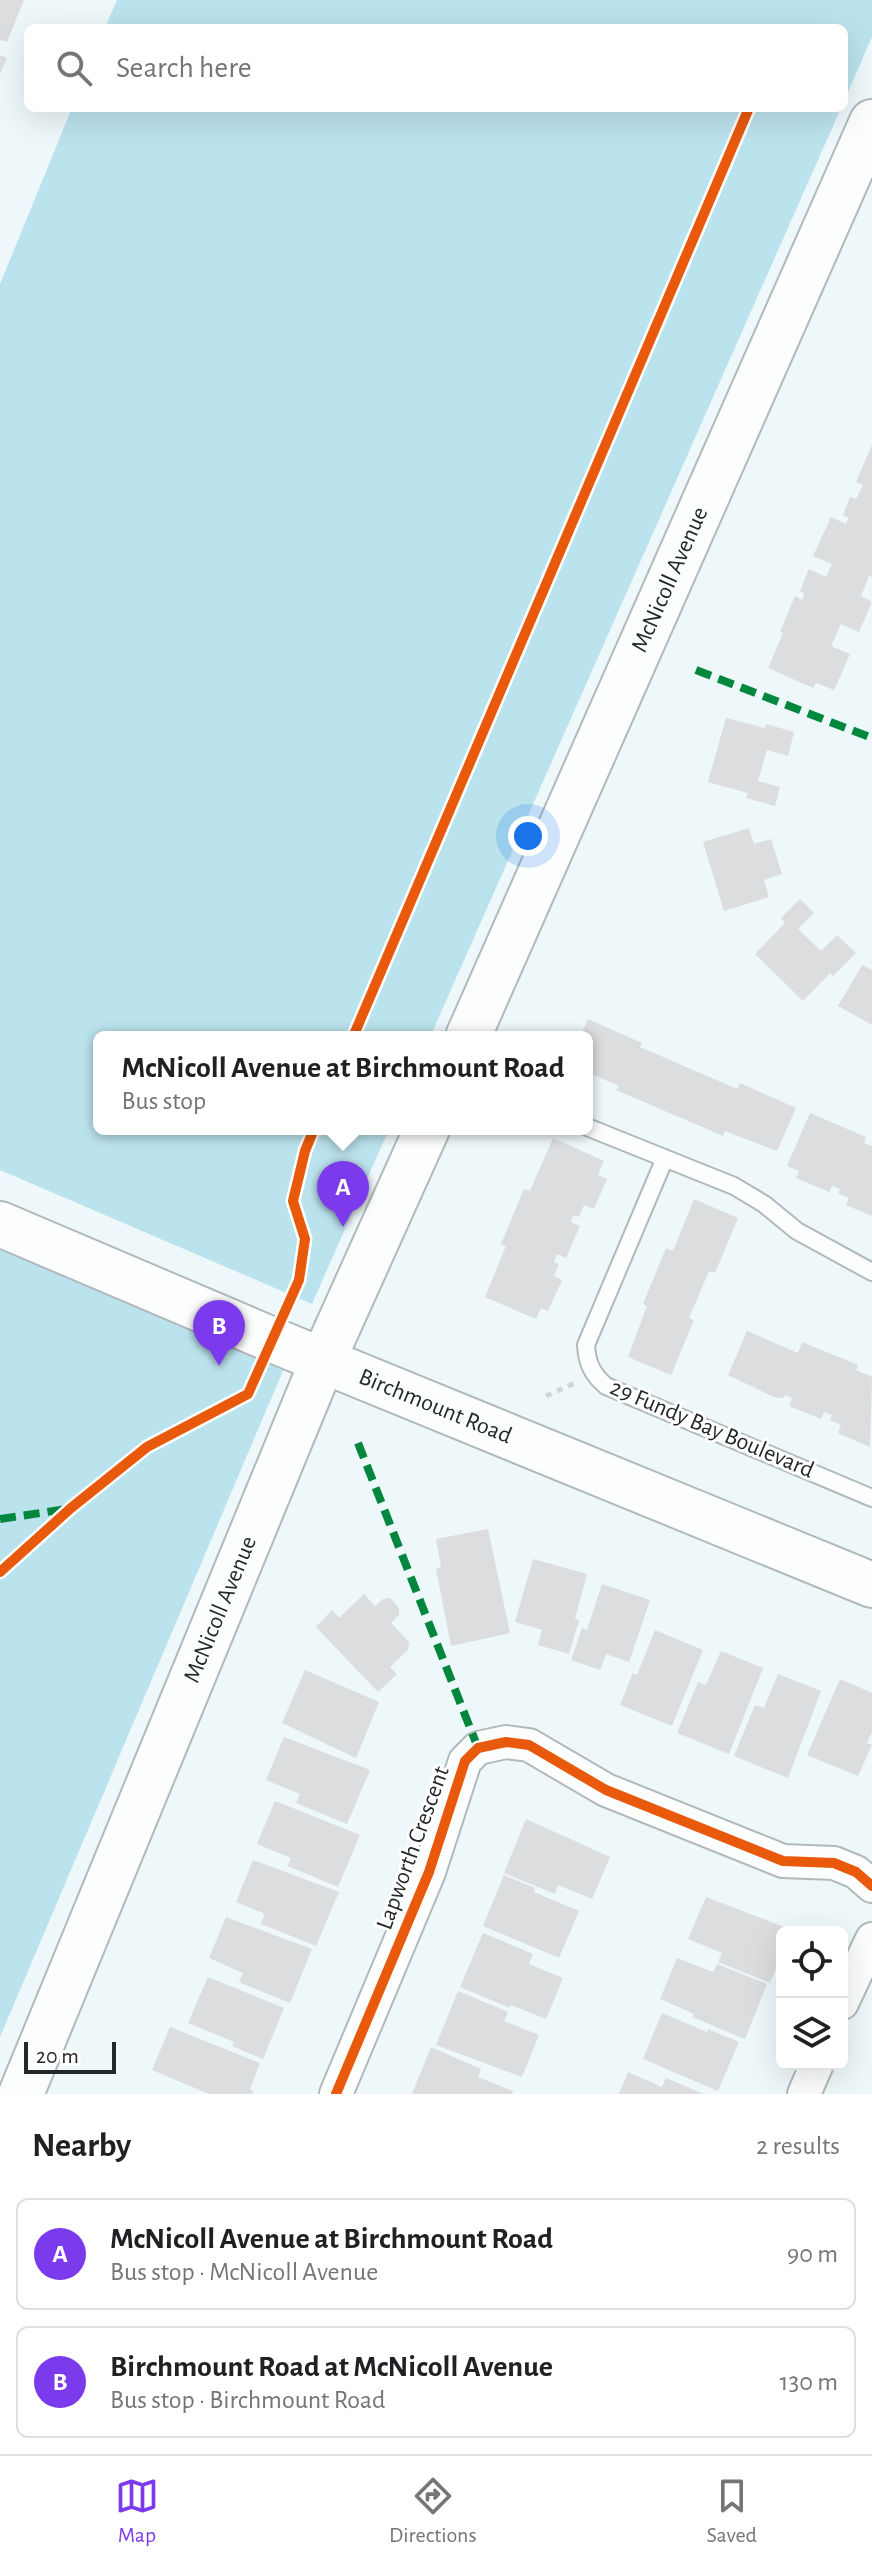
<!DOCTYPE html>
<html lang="en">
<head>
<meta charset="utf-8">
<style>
	body { margin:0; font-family:"Alegreya Sans",sans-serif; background:#f2f2f2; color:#202124 }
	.controls { position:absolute; right:24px; bottom:24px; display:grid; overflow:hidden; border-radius:12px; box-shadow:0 8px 32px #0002 }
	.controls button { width:72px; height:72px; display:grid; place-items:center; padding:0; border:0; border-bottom:2px solid #e0e0e0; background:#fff; color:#202124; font:40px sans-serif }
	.scale { position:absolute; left:24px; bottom:20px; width:92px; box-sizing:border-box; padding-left:8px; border:4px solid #23292a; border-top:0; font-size:22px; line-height:28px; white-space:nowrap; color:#23292a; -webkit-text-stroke:6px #fff; paint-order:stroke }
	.you { position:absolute; left:528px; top:836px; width:28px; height:28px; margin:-20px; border:6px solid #fff; border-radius:50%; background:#1a73e8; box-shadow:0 0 0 12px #1a73e833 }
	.badge { display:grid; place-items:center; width:52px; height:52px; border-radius:50%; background:#7c3aed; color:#fff; font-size:26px; font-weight:700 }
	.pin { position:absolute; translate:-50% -66px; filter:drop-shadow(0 2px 4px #0008) }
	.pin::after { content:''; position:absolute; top:42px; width:28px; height:24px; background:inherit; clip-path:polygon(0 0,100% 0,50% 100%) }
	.popup { position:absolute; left:93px; top:1031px; width:500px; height:104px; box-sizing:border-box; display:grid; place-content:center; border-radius:12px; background:#fff; filter:drop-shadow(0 2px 6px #0005); font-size:26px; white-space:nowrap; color:#757577 }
	.popup b { font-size:30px; color:#202124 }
	.popup::after { content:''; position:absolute; left:50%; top:100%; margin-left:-16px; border:16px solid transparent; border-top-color:#fff }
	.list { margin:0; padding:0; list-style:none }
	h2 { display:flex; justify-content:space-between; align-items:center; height:104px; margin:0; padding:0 32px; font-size:34px }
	h2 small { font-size:26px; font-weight:400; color:#757577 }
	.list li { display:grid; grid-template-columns:52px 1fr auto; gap:24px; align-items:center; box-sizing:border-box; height:112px; margin:0 16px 16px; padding:0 16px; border:2px solid #e0e0e0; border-radius:12px }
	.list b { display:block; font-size:30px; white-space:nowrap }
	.list p { margin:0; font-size:26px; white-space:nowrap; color:#757577 }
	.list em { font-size:26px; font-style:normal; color:#757577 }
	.icon { flex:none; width:44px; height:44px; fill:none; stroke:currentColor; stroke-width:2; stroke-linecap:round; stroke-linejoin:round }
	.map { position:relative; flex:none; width:872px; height:2094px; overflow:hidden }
	.search { position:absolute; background:#fff; box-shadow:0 8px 32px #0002; left:24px; right:24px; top:24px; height:88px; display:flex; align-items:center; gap:20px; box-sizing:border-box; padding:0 28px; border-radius:12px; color:#757577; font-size:30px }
	.sheet { height:360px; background:#fff }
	nav { display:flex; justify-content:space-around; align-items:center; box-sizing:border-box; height:112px; border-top:2px solid #e0e0e0; background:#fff; font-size:22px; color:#757577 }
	nav a { display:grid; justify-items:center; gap:4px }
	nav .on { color:#7c3aed }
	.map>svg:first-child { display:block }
	.green { fill:#bbe3ee }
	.building { fill:#dbddde }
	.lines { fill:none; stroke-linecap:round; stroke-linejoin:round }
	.service-casing { stroke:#b2b9bb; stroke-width:20 }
	.minor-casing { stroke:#b2b9bb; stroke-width:36 }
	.secondary-casing { stroke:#b2b9bb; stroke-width:48 }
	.path { stroke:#d1d4d5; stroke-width:5; stroke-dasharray:6 6; stroke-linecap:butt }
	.service { stroke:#fcfefe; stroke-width:16 }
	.minor { stroke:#fcfefe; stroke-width:32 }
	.secondary { stroke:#fcfefe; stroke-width:44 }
	.quiet { stroke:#00873e; stroke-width:8; stroke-dasharray:16 8; stroke-linecap:butt }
	.cycleway-casing { stroke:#fff; stroke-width:15 }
	.cycleway { stroke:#e8590c; stroke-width:10 }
	.labels { text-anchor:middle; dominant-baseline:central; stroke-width:6; stroke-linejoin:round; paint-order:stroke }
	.street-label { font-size:24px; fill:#23292a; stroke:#fff }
</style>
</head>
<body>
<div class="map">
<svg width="872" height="2094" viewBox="0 0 872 2094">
	<rect width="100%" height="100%" fill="#eef7fa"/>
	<path class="green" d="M 117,0 L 872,0 L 872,37 L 844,101 L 844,28 L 105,28 Z
		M 72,108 L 841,108 L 430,1037 L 99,1037 L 99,1129 L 389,1129 L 312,1304 L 0,1170 L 0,284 Z
		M 0,1246 L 288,1359 L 0,2037 Z"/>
	<path class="building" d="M 0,0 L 24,0 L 7,42 L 0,40 Z
		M 0,55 L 7,58 L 0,74 Z
		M 872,445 L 872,577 L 869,576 L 861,596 L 872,602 L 859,632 L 841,624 L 831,646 L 850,654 L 834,690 L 816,683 L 813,688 L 768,668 L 783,633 L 780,632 L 795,596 L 802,600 L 804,593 L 800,591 L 809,569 L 826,577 L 832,564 L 813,556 L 831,517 L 846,524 L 849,518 L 843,515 L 850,497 L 856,499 L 863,485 L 856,482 Z
		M 726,718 L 765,728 L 766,724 L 794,732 L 788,756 L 767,750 L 758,781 L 780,787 L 775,806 L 746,798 L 748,793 L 708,782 Z
		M 749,828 L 754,844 L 771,839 L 782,874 L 764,880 L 769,897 L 724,911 L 703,842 Z
		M 800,899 L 814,913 L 798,929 L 821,951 L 837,935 L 856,953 L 833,976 L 830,973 L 803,1001 L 755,954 L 785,923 L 781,918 Z
		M 862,965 L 872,970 L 872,1025 L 838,1006 Z
		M 588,1019 L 642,1043 L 640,1047 L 737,1089 L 740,1083 L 796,1108 L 777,1151 L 725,1131 L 723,1136 L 616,1090 L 619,1086 L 587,1072 L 587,1037 L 580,1037 Z
		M 810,1113 L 866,1137 L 864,1143 L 872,1146 L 872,1216 L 846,1205 L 849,1198 L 838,1193 L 840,1189 L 832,1186 L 829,1192 L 796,1178 L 799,1171 L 787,1166 Z
		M 553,1138 L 604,1161 L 598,1175 L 607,1179 L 594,1209 L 584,1205 L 579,1217 L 573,1215 L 571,1222 L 580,1226 L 566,1258 L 557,1254 L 554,1262 L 559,1264 L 554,1276 L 562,1280 L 548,1311 L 541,1308 L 536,1319 L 485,1297 L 506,1246 L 501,1244 L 524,1189 L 530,1191 Z
		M 694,1199 L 738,1218 L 715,1273 L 709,1271 L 689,1318 L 694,1320 L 671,1375 L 628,1357 L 647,1306 L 643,1304 L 666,1248 L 673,1251 Z
		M 747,1331 L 798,1353 L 802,1342 L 858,1365 L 856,1370 L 872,1377 L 870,1447 L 838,1433 L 841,1425 L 830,1420 L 832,1415 L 824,1412 L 821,1419 L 789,1406 L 792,1398 L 785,1395 L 784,1398 L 774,1397 L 728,1375 Z
		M 488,1529 L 510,1633 L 451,1646 L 436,1569 L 441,1567 L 436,1539 Z
		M 533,1559 L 587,1574 L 575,1619 L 579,1620 L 569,1654 L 538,1645 L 542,1630 L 515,1622 Z
		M 602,1584 L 650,1600 L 629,1662 L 606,1654 L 600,1670 L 571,1660 L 582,1628 L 587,1630 Z
		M 364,1594 L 375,1606 L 383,1599 L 390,1598 L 399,1608 L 399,1615 L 391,1623 L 409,1642 L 408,1650 L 390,1667 L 397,1674 L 378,1692 L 316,1627 L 332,1610 L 339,1618 Z
		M 655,1630 L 703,1650 L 672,1726 L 620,1705 L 633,1673 L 637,1675 Z
		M 721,1651 L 763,1668 L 729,1754 L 677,1733 L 698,1682 L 706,1685 Z
		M 305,1670 L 379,1702 L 356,1758 L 282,1723 Z
		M 778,1674 L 821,1691 L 788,1778 L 734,1756 L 755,1705 L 764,1708 Z
		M 840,1679 L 872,1693 L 872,1732 L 867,1743 L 872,1745 L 858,1776 L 807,1755 Z
		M 284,1737 L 370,1770 L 347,1824 L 296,1803 L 300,1794 L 266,1780 Z
		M 275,1801 L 360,1835 L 338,1887 L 288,1866 L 291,1858 L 257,1844 Z
		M 526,1819 L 610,1857 L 592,1899 L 558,1885 L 555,1894 L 504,1873 Z
		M 253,1860 L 339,1892 L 316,1946 L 261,1924 L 265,1914 L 236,1902 Z
		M 504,1875 L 535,1888 L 534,1892 L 579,1911 L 559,1958 L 483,1926 Z
		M 706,1897 L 792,1930 L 791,1932 L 782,1932 L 782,1954 L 770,1983 L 718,1962 L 722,1953 L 688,1939 Z
		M 226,1917 L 312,1949 L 290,2003 L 239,1982 L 243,1973 L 209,1958 Z
		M 483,1933 L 533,1954 L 529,1964 L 563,1978 L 546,2019 L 511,2005 L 510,2008 L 460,1987 Z
		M 677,1958 L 713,1972 L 717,1964 L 767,1984 L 745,2039 L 692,2017 L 694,2014 L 660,1999 Z
		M 208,1977 L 284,2008 L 263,2059 L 232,2046 L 234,2042 L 188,2023 Z
		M 458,1991 L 508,2012 L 504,2021 L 539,2035 L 522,2077 L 436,2045 Z
		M 662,2013 L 707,2032 L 708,2029 L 739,2042 L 718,2091 L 643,2059 Z
		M 170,2027 L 260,2063 L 250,2089 L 254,2091 L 252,2094 L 209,2094 L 152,2070 Z
		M 431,2047 L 481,2069 L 478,2077 L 513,2091 L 512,2094 L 412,2094 Z
		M 628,2072 L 662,2087 L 666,2078 L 704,2094 L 619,2094 Z"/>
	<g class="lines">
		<g class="service-casing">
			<path id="service" d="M 587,1127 L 734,1186 L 764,1204 L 797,1231 L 872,1272
				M 665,1158 L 586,1345 C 587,1363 592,1374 606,1386 L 872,1498"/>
		</g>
		<g class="minor-casing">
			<path id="minor" d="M 842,2003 L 872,1939
				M 336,2094 L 429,1872 L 465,1761 L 478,1748 L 506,1742 L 529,1745 L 606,1790 L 783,1861 L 834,1863 L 856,1872 L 872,1886
				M 804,2094 L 817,2064"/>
		</g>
		<g class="secondary-casing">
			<g id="secondary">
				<path id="s1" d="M 468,1037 L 872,122"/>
				<path id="s2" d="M 0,1224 L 275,1341 L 872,1585"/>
				<path id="s3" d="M 21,2094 L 323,1360 L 427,1129"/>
			</g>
		</g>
		<path class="path" d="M 546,1396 L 575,1383"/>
		<use href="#service" class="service"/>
		<use href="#minor" class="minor"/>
		<use href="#secondary" class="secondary"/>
		<path class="quiet" d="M 696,670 L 872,738
			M 358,1443 L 478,1748
			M 0,1519 L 67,1509"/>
		<g class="cycleway-casing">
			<path id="cycleway" d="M 353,1037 L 749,108
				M 0,1572 L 71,1508 L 147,1447 L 248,1394 L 299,1280 L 305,1239 L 293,1201 L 305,1151 L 314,1129
				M 336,2094 L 429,1872 L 465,1761 L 478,1748 L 506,1742 L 529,1745 L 606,1790 L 783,1861 L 834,1863 L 856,1872 L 872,1886"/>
		</g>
		<use href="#cycleway" class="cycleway"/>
	</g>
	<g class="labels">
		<g class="street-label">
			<text stroke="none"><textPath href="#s1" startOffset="500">McNicoll Avenue</textPath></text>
			<text stroke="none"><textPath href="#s2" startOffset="472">Birchmount Road</textPath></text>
			<text transform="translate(712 1429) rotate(23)">29 Fundy Bay Boulevard</text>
			<text stroke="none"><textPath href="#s3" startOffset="524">McNicoll Avenue</textPath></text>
			<text transform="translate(413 1848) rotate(-70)">Lapworth Crescent</text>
		</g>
	</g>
</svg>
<div class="controls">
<button><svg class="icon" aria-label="locate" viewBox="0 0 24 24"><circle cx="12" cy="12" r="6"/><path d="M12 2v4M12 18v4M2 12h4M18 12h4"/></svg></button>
<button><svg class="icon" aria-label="layers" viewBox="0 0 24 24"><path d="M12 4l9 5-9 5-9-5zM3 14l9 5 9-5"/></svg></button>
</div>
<div class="scale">20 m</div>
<div class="you"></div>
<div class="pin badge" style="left:343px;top:1227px">A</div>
<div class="popup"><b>McNicoll Avenue at Birchmount Road</b>Bus stop</div>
<div class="pin badge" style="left:219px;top:1366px">B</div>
<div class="search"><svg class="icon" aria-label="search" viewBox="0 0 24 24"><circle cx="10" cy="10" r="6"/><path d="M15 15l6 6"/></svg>Search here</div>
</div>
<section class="sheet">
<h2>Nearby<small>2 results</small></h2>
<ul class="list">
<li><span class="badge">A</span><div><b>McNicoll Avenue at Birchmount Road</b><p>Bus stop · McNicoll Avenue</p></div><em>90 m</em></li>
<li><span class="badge">B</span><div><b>Birchmount Road at McNicoll Avenue</b><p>Bus stop · Birchmount Road</p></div><em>130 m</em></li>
</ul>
</section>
<nav>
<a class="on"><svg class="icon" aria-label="map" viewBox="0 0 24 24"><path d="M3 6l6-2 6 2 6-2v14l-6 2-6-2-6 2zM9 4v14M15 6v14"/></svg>Map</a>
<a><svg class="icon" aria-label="directions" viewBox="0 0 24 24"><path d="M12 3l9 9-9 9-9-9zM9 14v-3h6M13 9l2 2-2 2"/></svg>Directions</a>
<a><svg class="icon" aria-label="saved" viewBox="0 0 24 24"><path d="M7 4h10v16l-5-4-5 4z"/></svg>Saved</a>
</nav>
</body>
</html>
